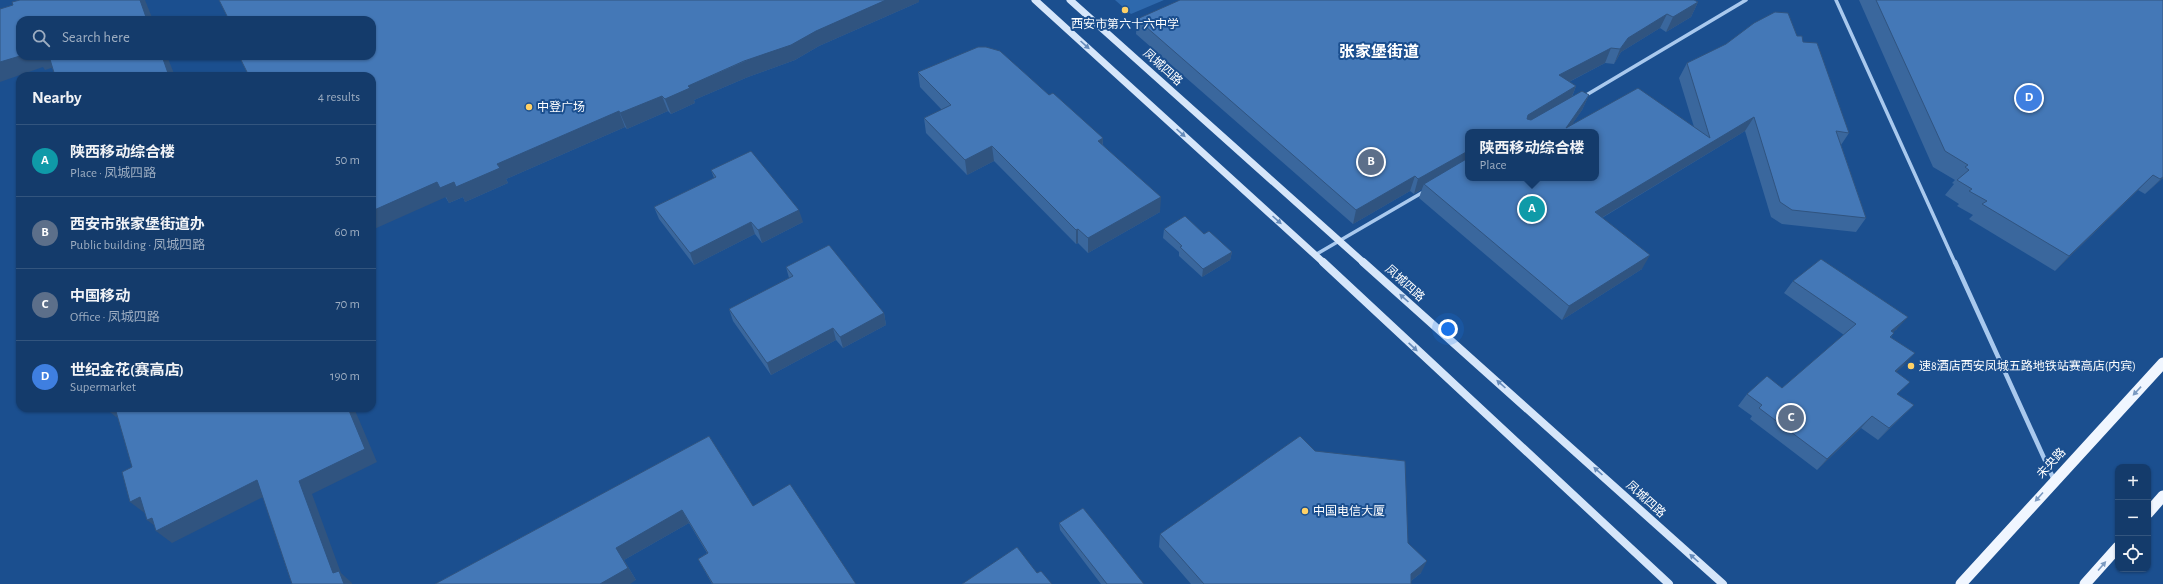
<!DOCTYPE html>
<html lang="en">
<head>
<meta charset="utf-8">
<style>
	body { margin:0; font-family:"Alegreya Sans","Noto Sans SC",sans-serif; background:#214673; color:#f1f3f6 }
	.controls { position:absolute; right:12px; bottom:12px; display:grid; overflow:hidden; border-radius:8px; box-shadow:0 1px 3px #0004 }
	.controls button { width:36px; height:36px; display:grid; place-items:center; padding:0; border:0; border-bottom:1px solid #33557e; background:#143b6b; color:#f1f3f6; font:20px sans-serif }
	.you { position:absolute; left:1448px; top:329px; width:14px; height:14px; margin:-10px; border:3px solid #fff; border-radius:50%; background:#1a73e8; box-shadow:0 0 0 6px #1a73e833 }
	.badge { display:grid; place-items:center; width:26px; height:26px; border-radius:50%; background:#e69b98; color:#fff; font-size:13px; font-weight:700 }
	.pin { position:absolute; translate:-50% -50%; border:2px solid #fff; box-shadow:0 1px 4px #0006 }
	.popup { position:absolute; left:1465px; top:129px; width:134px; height:52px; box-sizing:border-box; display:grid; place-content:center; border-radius:8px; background:#143b6b; filter:drop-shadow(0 1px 3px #0005); font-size:13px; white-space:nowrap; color:#9dadc1 }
	.popup b { font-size:15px; color:#f1f3f6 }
	.popup::after { content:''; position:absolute; left:50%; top:100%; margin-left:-8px; border:8px solid transparent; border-top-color:#143b6b }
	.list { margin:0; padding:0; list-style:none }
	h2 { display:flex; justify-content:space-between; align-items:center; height:52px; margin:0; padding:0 16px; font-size:17px }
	h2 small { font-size:13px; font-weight:400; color:#9dadc1 }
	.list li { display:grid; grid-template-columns:26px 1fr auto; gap:12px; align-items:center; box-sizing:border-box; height:72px; padding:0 16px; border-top:1px solid #33557e }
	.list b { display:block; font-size:15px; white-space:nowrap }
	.list p { margin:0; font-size:13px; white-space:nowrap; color:#9dadc1 }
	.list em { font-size:13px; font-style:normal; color:#9dadc1 }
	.icon { flex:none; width:22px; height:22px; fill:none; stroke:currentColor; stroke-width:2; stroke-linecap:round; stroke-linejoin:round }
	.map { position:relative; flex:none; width:2163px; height:584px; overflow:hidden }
	.search { position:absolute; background:#143b6b; box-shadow:0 1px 3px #0004; left:16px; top:16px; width:360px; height:44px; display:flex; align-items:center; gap:10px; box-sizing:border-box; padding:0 14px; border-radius:12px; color:#9dadc1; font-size:15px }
	.panel { position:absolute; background:#143b6b; box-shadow:0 1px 3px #0004; left:16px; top:72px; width:360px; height:340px; border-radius:12px }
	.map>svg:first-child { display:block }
	.green { fill:#2e69ad }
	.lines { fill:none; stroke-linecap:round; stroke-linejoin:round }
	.street-far1 { stroke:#a9c9ee; stroke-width:3.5 }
	.street { stroke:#a9c9ee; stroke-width:4.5 }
	.secondary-far1 { stroke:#d6e6fa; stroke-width:7 }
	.secondary { stroke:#d6e6fa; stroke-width:8 }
	.primary { stroke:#f0f6ff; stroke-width:11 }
	.wall { fill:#3a679d; fill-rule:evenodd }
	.shaded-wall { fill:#305480 }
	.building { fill:#4478b7; stroke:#305480 }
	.oneway { fill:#668bba }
	.oneway2 { fill:#7b9ac1 }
	.poi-dot { fill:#ffd166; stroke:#1b4f8f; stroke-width:1.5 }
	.labels { text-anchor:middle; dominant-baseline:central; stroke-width:4; stroke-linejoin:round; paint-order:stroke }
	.poi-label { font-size:12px; fill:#fff; stroke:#1b4f8f; text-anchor:start }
	.street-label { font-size:12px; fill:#fff; stroke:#1b4f8f }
	.district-label { font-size:16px; font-weight:bold; fill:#fff; stroke:#1b4f8f }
</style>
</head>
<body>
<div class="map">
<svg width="2163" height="584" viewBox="0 0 2163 584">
	<rect width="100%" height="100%" fill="#1b4f8f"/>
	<path class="green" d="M 1115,0 L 1164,0 L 1131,14 Z"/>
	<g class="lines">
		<path class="street-far1" d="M 1836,0 L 1955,263
			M 1583,97 L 1746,0
			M 1315,255 L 1425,191"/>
		<path class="street" d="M 1955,262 L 2054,480"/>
		<path class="secondary-far1" d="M 1035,0 L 1324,263
			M 1070,0 L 1364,263"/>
		<path class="secondary" d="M 1323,262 L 1669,584
			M 1363,262 L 1723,584"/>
		<path class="primary" d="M 2148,513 L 2163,496
			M 1961,584 L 2163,363
			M 2085,584 L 2118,547"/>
	</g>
	<path class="wall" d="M 1859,0 L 2163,0 L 2163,178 L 2145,194 L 2138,190 L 2055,271 L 1969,219 L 1973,215 L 1957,206 L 1959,204 L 1945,195 L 1954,184 L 1952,183 L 1955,180 L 1933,167 Z
		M 919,2 L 819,46 L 795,60 L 748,77 L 694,100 L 695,103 L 671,114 L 668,111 L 627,129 L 625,127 L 506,179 L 508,183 L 465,202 L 463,197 L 449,203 L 372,76 Z
		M 1698,2 L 1691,17 L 1666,32 L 1660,28 L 1621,52 L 1614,64 L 1605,63 L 1569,82 L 1576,86 L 1572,97 L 1589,95 L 1582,110 L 1572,124 L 1694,127 L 1679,78 L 1687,63 L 1797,36 L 1803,42 L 1849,133 L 1841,145 L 1866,218 L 1856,232 L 1782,224 L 1771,217 L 1745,131 L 1602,218 L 1642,269 L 1562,320 L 1419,198 L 1422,189 L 1414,194 L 1410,191 L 1353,224 L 1136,34 L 1137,19 ZM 1468,132 L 1596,178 L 1468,178 Z
		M 918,72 L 1049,95 L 1103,138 L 1103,145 L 1160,212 L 1088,253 L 1078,243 L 1076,244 L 994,161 L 967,175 L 926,133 L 924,118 L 942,110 L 920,87 Z
		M 711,170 L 803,222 L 762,243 L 755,234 L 694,265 L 659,219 L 654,207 L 714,178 Z
		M 1164,229 L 1204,234 L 1232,252 L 1230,260 L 1202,277 L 1179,256 L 1179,252 L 1163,238 Z
		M 786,267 L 884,313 L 886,325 L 843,348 L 836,340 L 771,375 L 733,321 L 729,309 L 789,278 Z
		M 1793,281 L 1897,329 L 1893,332 L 1894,333 L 1891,337 L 1904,365 L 1896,372 L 1898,395 L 1914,405 L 1878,440 L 1861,428 L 1817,470 L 1750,419 L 1752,416 L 1738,406 L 1747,394 L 1782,388 L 1844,335 L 1784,293 Z
		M 709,436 L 753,506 L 856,584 L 712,584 L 698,559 L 707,553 L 689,523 L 624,560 L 636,580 L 435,584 Z
		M 1315,451 L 1408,543 L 1421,573 L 1411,581 L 1411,584 L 1191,584 L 1159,547 L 1160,534 Z
		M 1059,523 L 1144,584 L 1101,584 L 1060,530 Z"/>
	<path class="shaded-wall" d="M 140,0 L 145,0 L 153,20 L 147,20 Z
		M 886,0 L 919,0 L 919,2 L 819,46 L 795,60 L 748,77 L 694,100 L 695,103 L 671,114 L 665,99 L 688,86 Z
		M 1698,2 L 1691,17 L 1666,32 L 1673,17 Z
		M 1667,14 L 1660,28 L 1621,52 L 1614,64 L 1620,49 L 1628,38 Z
		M 1611,48 L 1605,63 L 1553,90 L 1559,75 Z
		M 20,56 L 52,56 L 60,65 L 45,70 L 43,67 L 0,82 L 0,62 Z
		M 162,56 L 167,56 L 175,76 L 169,76 Z
		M 1576,86 L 1570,101 L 1522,129 L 1528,115 Z
		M 1589,95 L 1582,110 L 1567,132 L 1566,128 Z
		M 662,96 L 668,111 L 627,129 L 620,113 Z
		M 619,111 L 625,127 L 506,179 L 508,183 L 465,202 L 463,197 L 449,203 L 446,197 L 372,230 L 372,211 L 437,182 L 454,182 L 497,164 Z
		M 1754,117 L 1745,131 L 1588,226 L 1595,212 Z
		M 1103,138 L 1102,153 L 1098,141 Z
		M 992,146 L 994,161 L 967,175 L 965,160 Z
		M 1468,151 L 1468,159 L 1424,184 L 1422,189 L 1414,194 L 1418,179 Z
		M 2153,175 L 2138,190 L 2055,271 L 2069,256 Z
		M 1415,176 L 1410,191 L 1353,224 L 1356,210 Z
		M 2163,177 L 2163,178 L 2145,194 Z
		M 1161,197 L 1160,212 L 1088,253 L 1088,238 Z
		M 799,210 L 803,222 L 762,243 L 758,230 Z
		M 751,222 L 755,234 L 694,265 L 690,253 Z
		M 1078,229 L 1078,243 L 1076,244 L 1076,230 Z
		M 1232,252 L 1230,260 L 1202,277 L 1203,269 Z
		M 1650,255 L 1642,269 L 1562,320 L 1569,306 Z
		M 884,313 L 886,325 L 843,348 L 840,337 Z
		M 1908,317 L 1897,329 L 1881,343 L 1891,331 Z
		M 833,328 L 836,340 L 771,375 L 767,363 Z
		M 1915,353 L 1904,365 L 1884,383 L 1895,371 Z
		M 1914,405 L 1902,416 L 1878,440 L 1889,428 Z
		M 105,408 L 123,408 L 128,412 L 116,417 Z
		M 348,408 L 354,408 L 377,462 L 312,494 L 341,573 L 352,583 L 352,584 L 344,584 L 333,573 L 299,481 Z
		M 1872,416 L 1861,428 L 1817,470 L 1827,459 Z
		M 257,480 L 271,493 L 172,543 L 156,531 L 159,529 L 147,520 L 152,518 Z
		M 140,497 L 146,514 L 130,502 Z
		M 682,510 L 689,523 L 624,560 L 636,580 L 630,584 L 600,584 L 616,548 Z
		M 1427,561 L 1421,573 L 1407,584 L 1411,574 Z"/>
	<path class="building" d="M 20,0 L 140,0 L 147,20 L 20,20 L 20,56 L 0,62 L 0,9 L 13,5 L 12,2 Z
		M 219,0 L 886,0 L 816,31 L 791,45 L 744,61 L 688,86 L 690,88 L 665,99 L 662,96 L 620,113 L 619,111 L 497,164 L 500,168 L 456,187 L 454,182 L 440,188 L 437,182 L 372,211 L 372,76 L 249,76 L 239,56 L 372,56 L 372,20 L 229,20 Z
		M 1180,0 L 1694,0 L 1698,2 L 1673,17 L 1667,14 L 1628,38 L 1620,49 L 1611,48 L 1559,75 L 1576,86 L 1528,115 L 1527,119 L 1531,120 L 1582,91 L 1589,95 L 1566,128 L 1638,88 L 1710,138 L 1687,63 L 1726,44 L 1754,23 L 1775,12 L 1788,13 L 1797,36 L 1802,36 L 1803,42 L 1817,43 L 1849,133 L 1836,131 L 1866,218 L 1792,210 L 1780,202 L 1754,117 L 1595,212 L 1650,255 L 1569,306 L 1424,184 L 1468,158 L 1468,178 L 1596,178 L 1596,132 L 1468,132 L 1468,151 L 1418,179 L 1415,176 L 1356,210 L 1137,19 Z
		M 1876,0 L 2163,0 L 2163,177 L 2160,179 L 2153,175 L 2069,256 L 1982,204 L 1987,201 L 1969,191 L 1972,189 L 1957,180 L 1969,170 L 1965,167 L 1968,165 L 1945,151 Z
		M 978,47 L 986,47 L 1000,51 L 1049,95 L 1053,93 L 1103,138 L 1098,141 L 1161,197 L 1088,238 L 1078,229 L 1076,230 L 992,146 L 965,160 L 924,118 L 951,105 L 918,72 Z
		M 49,56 L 162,56 L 169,76 L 55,76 Z
		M 751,151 L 799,210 L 758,230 L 751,222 L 690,253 L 654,207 L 716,177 L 711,170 Z
		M 1185,216 L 1204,234 L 1209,231 L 1232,252 L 1203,269 L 1180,247 L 1182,246 L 1164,229 Z
		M 829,245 L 884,313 L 840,337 L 833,328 L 767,363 L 729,309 L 793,276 L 786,267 Z
		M 1821,259 L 1908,317 L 1891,331 L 1894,333 L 1890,337 L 1915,353 L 1895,371 L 1910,382 L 1897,394 L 1914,405 L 1889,428 L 1872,416 L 1827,459 L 1759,408 L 1762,405 L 1747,394 L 1767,376 L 1782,388 L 1856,324 L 1793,281 Z
		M 115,408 L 348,408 L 365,449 L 299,481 L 333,573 L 339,571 L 344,584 L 292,584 L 257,480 L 156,531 L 152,518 L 147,520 L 140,497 L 130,502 L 122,472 L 132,467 Z
		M 709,436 L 753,506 L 790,484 L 856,584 L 713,584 L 698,559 L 708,553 L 682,510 L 616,548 L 628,568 L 600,584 L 435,584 Z
		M 1300,436 L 1315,451 L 1405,461 L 1408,543 L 1427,561 L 1411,574 L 1411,584 L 1204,584 L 1160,534 Z
		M 1083,508 L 1144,584 L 1107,584 L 1059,523 Z
		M 1017,547 L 1037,573 L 1041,571 L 1052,584 L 962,584 Z"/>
	<defs><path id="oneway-solid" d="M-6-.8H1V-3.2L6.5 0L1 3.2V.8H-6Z"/></defs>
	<g class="oneway">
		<use href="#oneway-solid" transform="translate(1085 45) rotate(42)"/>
		<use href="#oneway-solid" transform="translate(1181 133) rotate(42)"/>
		<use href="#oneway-solid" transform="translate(1277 220) rotate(42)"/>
		<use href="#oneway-solid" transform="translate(1404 298) rotate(-138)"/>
		<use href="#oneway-solid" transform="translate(1413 347) rotate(43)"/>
		<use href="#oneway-solid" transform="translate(1501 384) rotate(-138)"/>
		<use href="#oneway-solid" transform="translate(1598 471) rotate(-138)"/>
		<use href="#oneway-solid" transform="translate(1694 558) rotate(-138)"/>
	</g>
	<g class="oneway2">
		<use href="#oneway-solid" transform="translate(2137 391) rotate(133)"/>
		<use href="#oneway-solid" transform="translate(2039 497) rotate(132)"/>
		<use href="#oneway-solid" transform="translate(2102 566) rotate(-49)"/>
	</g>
	<g class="poi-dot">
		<circle cx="1125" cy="10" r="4"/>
		<circle cx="529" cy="107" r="4"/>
		<circle cx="1911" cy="366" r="4"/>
		<circle cx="1305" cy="511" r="4"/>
	</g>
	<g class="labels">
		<g class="poi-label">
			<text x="1125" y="24" text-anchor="middle">西安市第六十六中学</text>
			<text x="537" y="107">中登广场</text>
			<text x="1919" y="366">速8酒店西安凤城五路地铁站赛高店(内宾)</text>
			<text x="1313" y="511">中国电信大厦</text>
		</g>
		<g class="street-label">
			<text transform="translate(1163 67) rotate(42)">凤城四路</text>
			<text transform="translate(1405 283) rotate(42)">凤城四路</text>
			<text transform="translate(2051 463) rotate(-47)">未央路</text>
			<text transform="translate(1646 499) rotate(42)">凤城四路</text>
		</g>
		<g class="district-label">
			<text x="1379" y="52">张家堡街道</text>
		</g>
	</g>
</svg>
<div class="controls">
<button>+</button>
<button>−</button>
<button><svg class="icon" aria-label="locate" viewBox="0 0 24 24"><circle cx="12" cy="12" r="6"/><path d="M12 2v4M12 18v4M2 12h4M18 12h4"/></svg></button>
</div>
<div class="you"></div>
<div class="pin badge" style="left:1532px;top:209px;background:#0f9aa8">A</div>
<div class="popup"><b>陕西移动综合楼</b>Place</div>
<div class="pin badge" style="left:1371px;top:162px;background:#5c6f8a">B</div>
<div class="pin badge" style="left:1791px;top:418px;background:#5c6f8a">C</div>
<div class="pin badge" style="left:2029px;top:98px;background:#3f7fe0">D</div>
<div class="search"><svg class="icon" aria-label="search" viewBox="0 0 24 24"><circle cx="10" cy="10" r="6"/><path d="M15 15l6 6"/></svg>Search here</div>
<section class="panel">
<h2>Nearby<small>4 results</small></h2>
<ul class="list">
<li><span class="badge" style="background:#0f9aa8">A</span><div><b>陕西移动综合楼</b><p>Place · 凤城四路</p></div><em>50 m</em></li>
<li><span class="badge" style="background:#5c6f8a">B</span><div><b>西安市张家堡街道办</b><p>Public building · 凤城四路</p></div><em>60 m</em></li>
<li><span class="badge" style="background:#5c6f8a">C</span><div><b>中国移动</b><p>Office · 凤城四路</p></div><em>70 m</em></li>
<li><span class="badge" style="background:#3f7fe0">D</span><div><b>世纪金花(赛高店)</b><p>Supermarket</p></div><em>190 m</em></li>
</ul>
</section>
</div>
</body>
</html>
